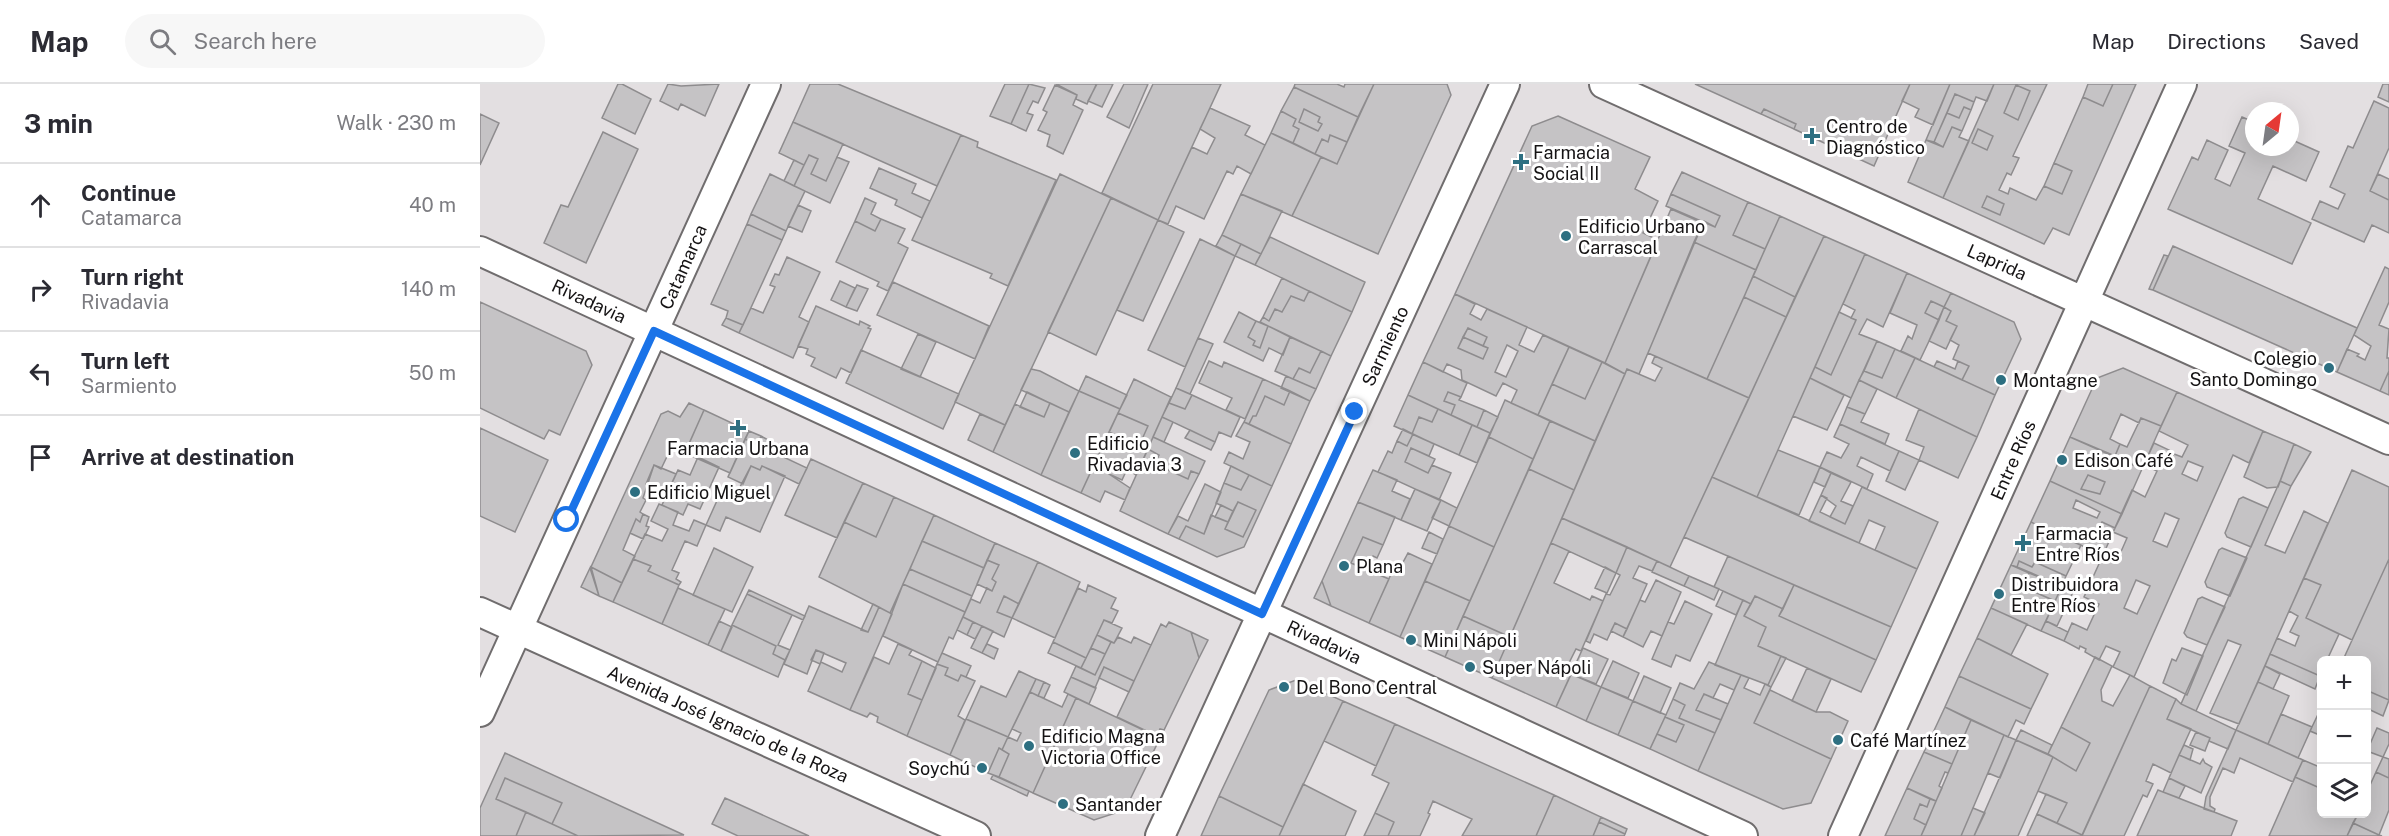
<!DOCTYPE html>
<html lang="en">
<head>
<meta charset="utf-8">
<style>
	body { margin:0; font-family:"Public Sans",sans-serif; background:#f7f7f7; color:#2b2b33 }
	.controls { position:absolute; right:18px; bottom:18px; display:grid; overflow:hidden; border-radius:9px; box-shadow:0 6px 24px #0002 }
	.controls button { width:54px; height:54px; display:grid; place-items:center; padding:0; border:0; border-bottom:2px solid #e1e1e2; background:#fff; color:#2b2b33; font:30px sans-serif }
	.compass { position:absolute; left:1765px; top:18px; width:54px; height:54px; border-radius:50%; background:#fff; box-shadow:0 6px 24px #0002; rotate:29deg }
	.stop { position:absolute; width:18px; height:18px; margin:-14px; border:4px solid #1a73e8; border-radius:50%; background:#fff }
	.stop.end { background:#1a73e8; border-color:#fff; box-shadow:0 2px 6px #0008 }
	.list { margin:0; padding:0; list-style:none }
	h2 { display:flex; justify-content:space-between; align-items:center; height:78px; margin:0; padding:0 24px; font-size:26px }
	h2 small { font-size:20px; font-weight:400; color:#7c7c81 }
	.list li { display:grid; grid-template-columns:39px 1fr auto; gap:18px; align-items:center; box-sizing:border-box; height:84px; padding:0 24px; border-top:2px solid #e1e1e2 }
	.list b { display:block; font-size:22px; white-space:nowrap }
	.list p { margin:0; font-size:20px; white-space:nowrap; color:#7c7c81 }
	.list em { font-size:20px; font-style:normal; color:#7c7c81 }
	.icon { flex:none; width:33px; height:33px; fill:none; stroke:currentColor; stroke-width:2; stroke-linecap:round; stroke-linejoin:round }
	.map { position:relative; flex:none; width:1909px; height:752px; overflow:hidden }
	header { display:flex; align-items:center; gap:36px; box-sizing:border-box; height:84px; padding:0 30px; background:#fff; border-bottom:2px solid #e1e1e2 }
	header strong { font-size:28px }
	nav { display:flex; gap:33px; margin-inline-start:auto; font-size:21px }
	.search { width:420px; height:54px; background:#f7f7f7; display:flex; align-items:center; gap:15px; box-sizing:border-box; padding:0 21px; border-radius:33px; color:#7c7c81; font-size:22px }
	main { display:flex }
	aside { flex:1; background:#fff }
	.map>svg:first-child { display:block }
	.building { fill:#c5c3c5; stroke:#8e8c8e; stroke-width:1.5; fill-rule:evenodd }
	.lines { fill:none; stroke-linecap:round; stroke-linejoin:round }
	.minor-casing { stroke:#706d6e; stroke-width:32 }
	.minor { stroke:#fff; stroke-width:28 }
	.route { stroke:#1a73e8; stroke-width:8 }
	.poi-dot { fill:#2d6f81; stroke:#fff; stroke-width:2 }
	.labels { text-anchor:middle; dominant-baseline:central; stroke-width:6; stroke-linejoin:round; paint-order:stroke }
	.poi-label { font-size:18px; fill:#151314; stroke:#fff; text-anchor:start }
	.street-label { font-size:18px; fill:#151314; stroke:#fff }
</style>
</head>
<body>
<header>
<strong>Map</strong>
<div class="search"><svg class="icon" aria-label="search" viewBox="0 0 24 24"><circle cx="10" cy="10" r="6"/><path d="M15 15l6 6"/></svg>Search here</div>
<nav><a>Map</a><a>Directions</a><a>Saved</a></nav>
</header>
<main>
<aside>
<h2>3 min<small>Walk · 230 m</small></h2>
<ul class="list">
<li><svg class="icon" aria-label="ahead" viewBox="0 0 24 24"><path d="M12 20V5M6 11l6-6 6 6"/></svg><div><b>Continue</b><p>Catamarca</p></div><em>40 m</em></li>
<li><svg class="icon" aria-label="right" viewBox="0 0 24 24"><path d="M7 20v-9h11M14 6l5 5-5 5"/></svg><div><b>Turn right</b><p>Rivadavia</p></div><em>140 m</em></li>
<li><svg class="icon" aria-label="left" viewBox="0 0 24 24"><path d="M17 20v-9H6M10 6l-5 5 5 5"/></svg><div><b>Turn left</b><p>Sarmiento</p></div><em>50 m</em></li>
<li><svg class="icon" aria-label="arrive" viewBox="0 0 24 24"><path d="M6 21V4h12l-3 4 3 4H6"/></svg><div><b>Arrive at destination</b></div></li>
</ul>
</aside>
<div class="map">
<svg width="1909" height="752" viewBox="0 0 1909 752">
	<rect width="100%" height="100%" fill="#e3dfe1"/>
	<path class="building" d="M 138,0 L 142,0 L 171,15 L 155,50 L 122,34 Z
		M 188,0 L 201,2 L 239,0 L 225,32 L 201,20 L 198,26 L 180,17 Z
		M 330,0 L 358,0 L 481,51 L 457,102 L 313,38 Z
		M 525,0 L 549,0 L 531,40 L 510,32 Z
		M 549,0 L 565,4 L 558,19 L 553,17 L 547,29 L 553,31 L 546,47 L 531,40 Z
		M 576,0 L 615,0 L 616,1 L 607,20 L 596,15 L 597,11 Z
		M 633,0 L 622,23 L 608,17 L 617,0 Z
		M 644,0 L 668,0 L 649,44 L 627,33 Z
		M 673,0 L 741,0 L 678,136 L 622,109 Z
		M 815,0 L 857,0 L 864,3 L 865,0 L 894,0 L 878,33 L 814,3 Z
		M 894,0 L 967,0 L 971,11 L 898,170 L 812,132 L 841,73 L 857,80 Z
		M 1215,0 L 1430,0 L 1394,82 L 1314,45 L 1316,40 L 1284,25 L 1281,30 Z
		M 1430,0 L 1470,0 L 1453,41 L 1435,33 L 1439,25 L 1422,17 Z
		M 1470,0 L 1514,0 L 1507,17 L 1496,13 L 1494,18 L 1475,10 L 1454,58 L 1446,56 Z
		M 1514,0 L 1567,0 L 1533,72 L 1539,74 L 1531,91 L 1527,89 L 1519,106 L 1528,110 L 1530,104 L 1556,116 L 1564,102 L 1582,110 L 1592,87 L 1574,79 L 1603,13 L 1623,22 L 1633,0 L 1656,0 L 1589,151 L 1573,144 L 1564,160 L 1463,114 ZM 1536,1 L 1550,7 L 1538,36 L 1524,29 ZM 1498,45 L 1513,52 L 1507,66 L 1492,59 ZM 1507,112 L 1524,120 L 1520,131 L 1502,123 Z
		M 1608,0 L 1633,0 L 1623,22 L 1603,13 Z
		M 1903,0 L 1909,0 L 1909,18 L 1898,13 Z
		M 575,1 L 597,11 L 593,21 L 603,26 L 583,70 L 567,62 L 570,51 L 558,46 L 567,28 L 563,26 Z
		M 1536,1 L 1550,7 L 1538,36 L 1524,29 Z
		M 814,3 L 878,33 L 867,58 L 850,51 L 848,58 L 842,55 L 835,70 L 813,59 L 819,45 L 813,42 L 816,35 L 801,27 ZM 824,25 L 840,33 L 838,38 L 842,40 L 838,47 L 819,38 Z
		M 1475,10 L 1494,18 L 1491,26 L 1484,23 L 1479,34 L 1467,29 Z
		M 1894,17 L 1909,24 L 1909,64 L 1890,107 L 1909,116 L 1909,149 L 1892,141 L 1884,158 L 1832,135 L 1840,117 L 1858,125 L 1865,110 L 1850,103 L 1868,62 L 1873,64 Z
		M 1484,23 L 1491,26 L 1482,47 L 1472,43 L 1463,63 L 1454,58 L 1467,29 L 1479,34 Z
		M 730,24 L 770,42 L 765,51 L 785,61 L 771,90 L 757,82 L 753,90 L 747,87 L 724,135 L 696,122 L 688,140 L 678,136 L 712,63 L 727,70 L 735,54 L 720,45 Z
		M 824,25 L 840,33 L 838,38 L 842,40 L 838,47 L 819,38 Z
		M 1284,25 L 1316,40 L 1314,45 L 1281,30 Z
		M 801,27 L 816,35 L 813,42 L 819,45 L 813,59 L 791,49 Z
		M 0,30 L 19,39 L 0,81 Z
		M 1078,32 L 1170,73 L 1155,105 L 1178,117 L 1163,149 L 1178,156 L 1125,279 L 975,210 L 1052,42 Z
		M 1762,33 L 1774,38 L 1774,63 L 1810,63 L 1810,55 L 1839,68 L 1826,97 L 1793,82 L 1778,115 L 1831,139 L 1812,180 L 1688,125 L 1712,73 L 1718,76 L 1727,56 L 1748,66 L 1735,95 L 1750,102 L 1765,69 L 1749,62 Z
		M 313,38 L 363,60 L 346,97 L 331,90 L 338,75 L 329,71 L 324,81 L 299,69 Z
		M 1472,43 L 1482,47 L 1479,53 L 1489,57 L 1463,114 L 1428,98 L 1446,56 L 1463,63 Z
		M 1498,45 L 1513,52 L 1507,66 L 1492,59 Z
		M 123,48 L 158,65 L 106,179 L 64,159 L 81,121 L 88,123 Z
		M 791,49 L 841,73 L 812,132 L 761,110 Z
		M 481,51 L 498,58 L 497,63 L 576,96 L 528,202 L 510,194 L 512,190 L 432,156 Z
		M 850,51 L 867,58 L 857,80 L 835,70 L 842,55 L 848,58 Z
		M 329,71 L 338,75 L 331,90 L 346,97 L 357,73 L 369,78 L 350,119 L 314,102 Z
		M 314,76 L 324,81 L 314,102 L 304,97 Z
		M 1574,79 L 1592,87 L 1582,110 L 1564,102 Z
		M 399,84 L 436,100 L 432,109 L 450,117 L 442,134 L 415,121 L 417,116 L 390,104 Z
		M 1202,88 L 1268,118 L 1253,151 L 1285,165 L 1276,186 L 1214,158 L 1224,137 L 1235,143 L 1240,132 L 1191,110 Z
		M 290,90 L 325,107 L 306,147 L 271,130 Z
		M 580,90 L 631,114 L 525,341 L 475,318 Z
		M 1898,90 L 1909,95 L 1909,116 L 1890,107 Z
		M 761,110 L 802,127 L 781,170 L 742,151 Z
		M 1191,110 L 1240,132 L 1235,143 L 1186,122 Z
		M 1507,112 L 1524,120 L 1520,131 L 1502,123 Z
		M 385,114 L 396,119 L 391,130 L 401,135 L 395,147 L 375,137 Z
		M 631,114 L 678,136 L 616,271 L 568,248 Z
		M 1268,118 L 1300,132 L 1285,165 L 1253,151 Z
		M 318,121 L 331,127 L 322,148 L 308,142 Z
		M 1191,125 L 1223,139 L 1159,290 L 1147,285 L 1145,290 L 1125,279 Z
		M 271,130 L 306,147 L 302,156 L 267,140 Z
		M 1300,132 L 1344,152 L 1315,213 L 1273,192 Z
		M 401,135 L 425,145 L 418,159 L 428,164 L 408,207 L 397,202 L 399,198 L 356,178 L 375,137 L 395,147 Z
		M 678,136 L 704,148 L 663,237 L 637,226 Z
		M 267,140 L 302,156 L 263,241 L 246,234 L 248,227 L 231,220 Z
		M 742,151 L 761,160 L 755,172 L 736,162 Z
		M 1344,152 L 1385,170 L 1277,413 L 1232,393 Z
		M 790,153 L 885,198 L 872,228 L 775,181 Z
		M 720,155 L 755,172 L 705,283 L 668,266 Z
		M 1214,158 L 1276,186 L 1227,295 L 1168,269 Z
		M 761,160 L 781,170 L 775,181 L 755,172 Z
		M 1693,162 L 1877,244 L 1857,288 L 1673,206 Z
		M 1385,170 L 1427,189 L 1403,243 L 1387,235 L 1379,250 L 1397,257 L 1371,314 L 1330,294 L 1335,283 L 1351,291 L 1376,236 L 1371,234 L 1375,226 L 1363,220 Z
		M 1684,171 L 1688,172 L 1673,206 L 1669,205 Z
		M 307,173 L 340,188 L 319,233 L 329,238 L 313,274 L 259,249 L 271,224 L 283,229 L 295,203 L 290,201 L 295,190 L 299,191 Z
		M 1905,183 L 1909,185 L 1909,218 L 1899,241 L 1909,245 L 1907,274 L 1909,274 L 1909,287 L 1900,307 L 1857,288 L 1867,265 L 1879,270 L 1877,272 L 1885,276 L 1891,262 L 1874,251 Z
		M 1427,189 L 1471,209 L 1464,223 L 1451,217 L 1445,229 L 1459,236 L 1440,276 L 1421,267 L 1428,252 L 1432,255 L 1437,241 L 1410,229 Z
		M 1273,192 L 1315,213 L 1306,233 L 1264,213 Z
		M 802,194 L 829,207 L 824,217 L 811,212 L 802,228 L 795,225 L 789,237 L 783,233 Z
		M 360,197 L 375,204 L 366,223 L 351,216 Z
		M 413,198 L 509,242 L 495,275 L 397,231 Z
		M 377,201 L 388,205 L 377,227 L 366,223 Z
		M 829,207 L 872,228 L 851,272 L 780,238 L 783,233 L 789,237 L 795,225 L 802,228 L 811,212 L 824,217 Z
		M 1471,209 L 1534,238 L 1541,255 L 1515,311 L 1482,296 L 1489,282 L 1473,275 L 1479,261 L 1470,256 L 1477,242 L 1466,237 L 1471,227 L 1464,223 Z
		M 975,210 L 995,220 L 990,230 L 1001,236 L 1007,225 L 1047,243 L 1039,261 L 1054,268 L 1063,251 L 1089,263 L 1058,331 L 1031,319 L 1037,306 L 1023,299 L 1016,312 L 982,296 L 981,286 L 967,280 L 963,288 L 943,278 ZM 988,244 L 1007,253 L 1003,262 L 1008,264 L 1003,275 L 978,264 ZM 1027,261 L 1038,267 L 1026,293 L 1015,288 Z
		M 1264,213 L 1306,233 L 1269,314 L 1227,295 Z
		M 1451,217 L 1464,223 L 1459,236 L 1445,229 Z
		M 0,218 L 106,267 L 112,281 L 80,351 L 69,346 L 64,355 L 0,324 Z
		M 336,222 L 379,241 L 380,237 L 390,242 L 388,244 L 391,245 L 371,289 L 361,284 L 356,294 L 331,282 L 335,274 L 326,270 L 328,265 L 318,262 Z
		M 1464,223 L 1471,227 L 1466,237 L 1477,242 L 1466,265 L 1449,257 Z
		M 759,228 L 776,237 L 768,253 L 775,257 L 773,261 L 780,264 L 788,242 L 810,253 L 803,271 L 789,264 L 783,277 L 744,258 Z
		M 1359,228 L 1376,236 L 1351,291 L 1335,283 Z
		M 246,234 L 263,241 L 259,249 L 242,241 Z
		M 776,237 L 788,242 L 780,264 L 773,261 L 775,257 L 768,253 Z
		M 988,244 L 1007,253 L 1003,262 L 983,253 Z
		M 438,250 L 456,258 L 440,293 L 421,285 Z
		M 810,253 L 841,267 L 830,289 L 819,284 L 813,295 L 795,287 Z
		M 983,253 L 1008,264 L 1003,275 L 978,264 Z
		M 718,254 L 733,260 L 710,310 L 696,304 Z
		M 1397,257 L 1415,265 L 1402,294 L 1384,287 Z
		M 1089,263 L 1122,278 L 1105,315 L 1072,300 Z
		M 1415,265 L 1435,274 L 1416,314 L 1379,296 L 1384,287 L 1402,294 Z
		M 381,266 L 479,310 L 463,345 L 366,299 Z
		M 841,267 L 851,272 L 836,305 L 813,295 L 819,284 L 830,289 Z
		M 1175,272 L 1269,314 L 1190,483 L 1082,434 L 1147,285 L 1175,297 L 1182,284 L 1172,279 Z
		M 1435,274 L 1515,311 L 1497,353 L 1416,314 Z
		M 729,277 L 742,283 L 744,278 L 783,295 L 765,335 L 746,326 L 752,314 L 719,299 Z
		M 1457,277 L 1475,285 L 1478,277 L 1489,282 L 1482,296 L 1454,283 Z
		M 943,278 L 987,299 L 981,313 L 968,308 L 964,317 L 975,321 L 971,331 L 928,311 Z
		M 1122,278 L 1145,290 L 1115,357 L 1058,331 L 1072,300 L 1105,315 Z
		M 1643,284 L 1697,308 L 1681,342 L 1661,334 L 1659,339 L 1641,330 L 1630,355 L 1640,360 L 1635,372 L 1590,353 L 1617,294 Z
		M 551,285 L 560,287 L 599,307 L 589,328 L 541,306 Z
		M 1909,287 L 1909,311 L 1900,307 Z
		M 606,292 L 647,311 L 640,325 L 599,307 Z
		M 806,292 L 836,305 L 830,317 L 801,304 Z
		M 1330,294 L 1364,311 L 1347,346 L 1313,332 Z
		M 654,295 L 691,313 L 656,391 L 636,377 L 629,390 L 650,404 L 645,416 L 625,407 L 620,418 L 601,409 L 629,348 L 659,362 L 668,342 L 638,329 Z
		M 783,295 L 810,307 L 804,321 L 785,312 L 776,332 L 773,332 L 769,340 L 764,338 Z
		M 1379,296 L 1397,305 L 1385,330 L 1367,323 Z
		M 696,304 L 712,311 L 705,325 L 689,319 Z
		M 599,307 L 640,325 L 601,409 L 561,391 Z
		M 810,307 L 830,317 L 811,360 L 769,340 L 773,332 L 776,332 L 785,312 L 804,321 Z
		M 547,308 L 570,319 L 564,333 L 540,323 Z
		M 968,308 L 981,313 L 979,316 L 1004,326 L 997,343 L 971,331 L 975,321 L 964,317 Z
		M 1697,308 L 1783,347 L 1769,379 L 1753,371 L 1654,593 L 1633,583 L 1640,568 L 1626,562 L 1619,576 L 1605,568 L 1606,565 L 1600,562 L 1599,565 L 1584,557 L 1592,539 L 1607,546 L 1619,520 L 1604,513 L 1623,471 L 1636,479 L 1647,454 L 1633,448 L 1652,406 L 1665,413 L 1677,387 L 1664,381 L 1674,359 L 1689,366 L 1686,372 L 1692,374 L 1694,370 L 1702,373 L 1708,361 L 1679,347 ZM 1708,377 L 1723,383 L 1717,397 L 1702,390 ZM 1685,429 L 1699,435 L 1687,463 L 1673,457 ZM 1656,496 L 1670,502 L 1657,530 L 1644,524 Z
		M 712,311 L 760,333 L 751,353 L 739,348 L 735,358 L 682,333 L 689,319 L 705,325 Z
		M 928,311 L 958,325 L 952,338 L 939,333 L 932,350 L 914,342 Z
		M 1025,316 L 1070,337 L 1053,375 L 1009,353 Z
		M 209,319 L 224,326 L 207,364 L 194,358 L 181,385 L 174,381 L 163,414 L 166,416 L 160,428 L 163,430 L 160,438 L 156,435 L 143,466 L 155,472 L 142,499 L 111,483 L 181,330 L 188,327 L 200,333 Z
		M 570,319 L 589,328 L 561,391 L 513,368 L 535,320 L 564,333 Z
		M 1367,323 L 1385,330 L 1381,338 L 1409,350 L 1405,360 L 1360,340 Z
		M 958,325 L 992,341 L 979,371 L 932,350 L 939,333 L 952,338 Z
		M 1439,325 L 1497,353 L 1478,394 L 1439,376 L 1444,363 L 1426,356 Z
		M 224,326 L 269,347 L 250,389 L 205,369 Z
		M 1004,326 L 1018,333 L 1010,349 L 997,343 Z
		M 638,329 L 668,342 L 659,362 L 629,348 Z
		M 500,330 L 525,341 L 513,368 L 488,356 Z
		M 682,333 L 693,338 L 684,358 L 673,353 Z
		M 1661,334 L 1681,342 L 1662,385 L 1635,372 L 1640,360 L 1647,363 Z
		M 1070,337 L 1115,357 L 1094,406 L 1049,385 Z
		M 764,338 L 811,360 L 792,402 L 744,379 L 749,368 L 763,375 L 770,358 L 756,352 Z
		M 1360,340 L 1419,367 L 1410,387 L 1381,373 L 1377,382 L 1393,390 L 1387,405 L 1340,383 L 1347,368 L 1361,374 L 1369,360 L 1354,353 Z
		M 992,341 L 1010,349 L 997,379 L 979,371 Z
		M 0,344 L 68,376 L 35,448 L 0,432 Z
		M 923,345 L 933,350 L 927,362 L 917,357 Z
		M 710,346 L 735,358 L 731,366 L 705,354 Z
		M 269,347 L 281,352 L 278,361 L 265,355 Z
		M 1783,347 L 1814,360 L 1798,403 L 1787,404 L 1764,393 Z
		M 933,350 L 954,360 L 949,372 L 931,364 L 925,378 L 948,389 L 952,381 L 971,389 L 959,416 L 898,388 L 908,367 L 912,369 L 917,357 L 927,362 Z
		M 281,352 L 292,358 L 288,366 L 278,361 Z
		M 673,353 L 725,377 L 719,390 L 711,387 L 708,395 L 675,380 L 679,371 L 668,365 Z
		M 1009,353 L 1053,375 L 1014,463 L 969,442 Z
		M 1590,353 L 1662,385 L 1642,430 L 1570,397 ZM 1608,391 L 1625,398 L 1620,410 L 1601,405 Z
		M 265,355 L 327,384 L 319,400 L 282,382 L 280,386 L 271,382 L 263,400 L 248,393 Z
		M 1814,360 L 1831,368 L 1811,402 L 1800,397 Z
		M 931,364 L 955,375 L 948,389 L 925,378 Z
		M 668,365 L 679,371 L 675,380 L 708,395 L 711,387 L 719,390 L 688,450 L 640,427 Z
		M 1298,366 L 1340,383 L 1319,431 L 1277,413 Z
		M 1419,367 L 1439,376 L 1425,406 L 1406,397 Z
		M 218,373 L 239,383 L 220,425 L 208,420 L 203,431 L 182,421 L 198,386 L 210,391 Z
		M 331,375 L 383,399 L 357,454 L 305,431 Z
		M 636,377 L 648,383 L 642,396 L 629,390 Z
		M 174,381 L 196,390 L 187,409 L 166,400 Z
		M 271,382 L 280,386 L 282,382 L 305,392 L 280,448 L 246,433 L 240,447 L 226,441 L 240,410 L 253,416 Z
		M 751,382 L 769,391 L 761,406 L 744,399 Z
		M 1340,383 L 1351,389 L 1345,403 L 1334,398 Z
		M 1049,385 L 1094,406 L 1030,553 L 983,532 Z
		M 893,386 L 917,396 L 912,407 L 930,415 L 921,436 L 878,418 Z
		M 1872,386 L 1909,403 L 1909,475 L 1872,556 L 1826,534 L 1841,501 L 1824,494 Z
		M 1351,389 L 1371,398 L 1361,417 L 1373,422 L 1365,440 L 1350,433 L 1356,422 L 1341,411 Z
		M 769,391 L 792,402 L 764,463 L 737,473 L 699,455 L 706,442 L 724,450 L 731,431 L 748,438 L 745,445 L 763,453 L 776,426 L 758,418 L 753,427 L 736,419 L 744,399 L 761,406 Z
		M 1608,391 L 1625,398 L 1620,410 L 1601,405 Z
		M 1232,393 L 1437,485 L 1411,543 L 1204,453 Z
		M 1570,397 L 1642,430 L 1635,444 L 1622,438 L 1615,453 L 1592,444 L 1587,455 L 1551,438 ZM 1596,416 L 1620,428 L 1617,434 L 1593,424 Z
		M 1800,397 L 1811,402 L 1785,461 L 1805,469 L 1824,427 L 1848,439 L 1759,640 L 1730,629 L 1761,561 L 1748,556 L 1716,627 L 1701,620 Z
		M 383,399 L 414,413 L 396,453 L 364,438 Z
		M 725,400 L 741,408 L 724,450 L 706,442 L 699,455 L 688,450 L 698,432 L 708,437 Z
		M 1382,403 L 1458,438 L 1437,485 L 1395,466 L 1405,443 L 1389,436 L 1379,459 L 1329,437 L 1341,411 L 1347,414 L 1340,428 L 1365,440 Z
		M 935,405 L 961,416 L 947,447 L 921,436 Z
		M 414,413 L 454,431 L 410,529 L 339,493 L 364,438 L 396,453 Z
		M 1763,413 L 1788,424 L 1771,463 L 1747,453 L 1745,449 L 1759,415 Z
		M 961,416 L 977,424 L 969,442 L 952,434 Z
		M 758,418 L 776,426 L 763,453 L 745,445 Z
		M 878,418 L 915,433 L 903,461 L 883,453 L 871,479 L 909,495 L 889,539 L 851,522 L 842,497 Z
		M 179,420 L 198,428 L 193,441 L 209,447 L 214,436 L 226,441 L 217,462 L 205,457 L 192,486 L 199,489 L 196,495 L 201,498 L 199,501 L 168,487 L 171,482 L 153,475 L 165,450 L 182,457 L 188,445 L 171,437 Z
		M 741,421 L 753,427 L 748,438 L 735,433 Z
		M 163,430 L 169,433 L 166,442 L 169,443 L 163,455 L 150,449 L 156,435 L 160,438 Z
		M 454,431 L 515,459 L 504,484 L 442,457 Z
		M 1082,434 L 1147,463 L 1136,489 L 1071,459 Z
		M 1551,438 L 1601,461 L 1586,492 L 1555,478 L 1552,483 L 1539,477 L 1537,483 L 1531,481 Z
		M 1622,438 L 1635,444 L 1623,471 L 1587,455 L 1592,444 L 1615,453 Z
		M 969,442 L 1014,463 L 990,517 L 945,497 Z
		M 949,448 L 963,455 L 957,470 L 942,464 Z
		M 883,453 L 903,461 L 897,474 L 893,472 L 887,485 L 871,479 Z
		M 442,457 L 504,484 L 492,512 L 430,485 Z
		M 515,459 L 558,478 L 539,520 L 524,512 L 517,528 L 532,534 L 524,553 L 483,533 L 491,515 L 500,519 L 507,504 L 512,507 L 516,498 L 512,495 L 519,481 L 507,476 Z
		M 1071,459 L 1089,467 L 1074,499 L 1110,516 L 1112,512 L 1123,517 L 1101,567 L 1096,565 L 1088,581 L 1094,584 L 1076,623 L 1012,594 Z
		M 1147,463 L 1177,477 L 1172,487 L 1159,482 L 1153,494 L 1167,500 L 1147,545 L 1135,539 L 1127,556 L 1114,550 L 1110,559 L 1106,557 L 1126,510 L 1130,511 L 1140,491 L 1136,489 Z
		M 234,464 L 273,483 L 252,528 L 213,511 Z
		M 1742,464 L 1767,474 L 1750,512 L 1727,503 L 1725,498 L 1739,466 Z
		M 928,469 L 952,480 L 920,553 L 889,539 L 916,479 L 921,482 Z
		M 1248,472 L 1314,501 L 1303,525 L 1275,512 L 1271,520 L 1234,503 Z
		M 153,475 L 171,482 L 168,487 L 199,501 L 182,540 L 133,518 Z
		M 1909,475 L 1909,616 L 1886,606 L 1886,576 L 1863,576 Z
		M 507,476 L 519,481 L 512,495 L 516,498 L 512,507 L 497,500 Z
		M 1177,477 L 1209,492 L 1204,502 L 1172,488 Z
		M 1539,477 L 1552,483 L 1555,478 L 1586,492 L 1582,502 L 1537,483 Z
		M 558,478 L 600,498 L 575,554 L 532,534 Z
		M 1531,481 L 1549,489 L 1543,503 L 1575,517 L 1561,547 L 1511,524 Z
		M 111,483 L 142,499 L 133,518 L 119,512 Z
		M 1125,483 L 1136,489 L 1127,509 L 1115,504 Z
		M 110,484 L 119,512 L 101,503 Z
		M 430,485 L 492,512 L 485,528 L 423,500 Z
		M 1549,489 L 1582,502 L 1575,517 L 1543,503 Z
		M 1209,492 L 1239,505 L 1234,516 L 1204,502 Z
		M 1824,494 L 1841,501 L 1826,534 L 1859,550 L 1847,576 L 1842,576 L 1840,592 L 1790,570 L 1797,554 L 1815,562 L 1819,552 L 1810,548 L 1818,532 L 1809,527 Z
		M 1176,496 L 1201,508 L 1182,552 L 1171,547 L 1163,563 L 1143,553 L 1160,516 L 1165,518 Z
		M 842,497 L 851,522 L 834,514 Z
		M 945,497 L 990,517 L 965,573 L 920,553 Z
		M 423,500 L 485,528 L 473,555 L 469,553 L 458,578 L 403,552 Z
		M 608,501 L 636,514 L 631,524 L 638,527 L 632,539 L 624,536 L 606,574 L 573,558 L 598,504 L 606,508 Z
		M 1314,501 L 1411,543 L 1396,576 L 1299,532 Z
		M 1582,502 L 1593,508 L 1577,542 L 1566,537 Z
		M 198,504 L 245,525 L 228,561 L 182,540 Z
		M 269,506 L 325,532 L 323,536 L 267,510 Z
		M 1243,507 L 1263,516 L 1256,531 L 1236,522 Z
		M 267,510 L 312,531 L 298,561 L 310,566 L 305,576 L 293,570 L 296,562 L 252,541 Z
		M 524,512 L 539,520 L 532,534 L 517,528 Z
		M 1275,512 L 1303,525 L 1299,532 L 1396,576 L 1381,608 L 1278,562 L 1286,543 L 1264,532 Z
		M 1722,513 L 1745,523 L 1727,561 L 1707,553 L 1704,549 L 1718,515 Z
		M 1263,516 L 1271,520 L 1264,532 L 1286,543 L 1278,562 L 1301,572 L 1288,601 L 1235,581 Z
		M 1205,517 L 1232,530 L 1210,577 L 1196,571 L 1191,583 L 1172,575 L 1188,538 L 1194,540 Z
		M 393,520 L 399,523 L 388,548 L 381,546 Z
		M 329,522 L 388,548 L 399,523 L 412,530 L 370,626 L 328,607 L 341,578 L 362,588 L 366,579 L 336,566 L 327,590 L 304,580 Z
		M 1511,524 L 1547,540 L 1531,571 L 1497,554 Z
		M 983,532 L 1030,553 L 1012,594 L 965,573 Z
		M 483,533 L 493,538 L 487,551 L 477,546 Z
		M 624,536 L 642,544 L 634,559 L 617,551 Z
		M 239,537 L 252,543 L 241,567 L 228,561 Z
		M 1566,537 L 1588,548 L 1584,557 L 1561,547 Z
		M 493,538 L 502,542 L 495,555 L 487,551 Z
		M 689,538 L 711,548 L 719,574 L 684,646 L 680,645 L 677,652 L 637,633 L 681,540 L 686,543 Z
		M 1135,539 L 1147,545 L 1143,553 L 1131,547 Z
		M 252,541 L 296,562 L 293,570 L 305,576 L 298,593 L 241,567 Z
		M 502,542 L 513,547 L 502,569 L 491,564 Z
		M 711,548 L 728,556 L 719,574 Z
		M 617,551 L 631,558 L 625,570 L 611,564 Z
		M 638,553 L 651,559 L 654,553 L 671,561 L 654,597 L 624,583 L 615,604 L 591,593 L 596,582 L 615,591 L 631,558 L 634,559 Z
		M 1497,554 L 1568,590 L 1551,625 L 1479,592 Z
		M 573,558 L 606,574 L 601,584 L 568,569 Z
		M 418,560 L 432,566 L 429,571 L 442,577 L 428,610 L 442,616 L 427,652 L 397,638 L 398,633 L 390,629 L 387,633 L 370,626 L 394,573 L 409,580 Z
		M 507,560 L 518,565 L 514,575 L 502,569 Z
		M 611,564 L 625,570 L 615,591 L 601,584 Z
		M 1103,564 L 1128,575 L 1116,600 L 1091,590 Z
		M 1702,564 L 1723,572 L 1707,611 L 1683,599 L 1692,575 L 1696,577 Z
		M 336,566 L 344,569 L 340,580 L 331,576 Z
		M 462,569 L 491,582 L 486,593 L 481,591 L 478,597 L 465,591 L 468,584 L 457,580 Z
		M 1790,570 L 1840,592 L 1835,605 L 1785,582 Z
		M 1301,572 L 1306,574 L 1291,603 L 1288,601 Z
		M 1615,573 L 1632,582 L 1621,606 L 1622,617 L 1633,622 L 1650,591 L 1670,602 L 1602,751 L 1577,739 L 1587,719 L 1558,707 L 1573,673 L 1596,687 L 1610,659 L 1581,643 Z
		M 442,577 L 456,584 L 442,616 L 428,610 Z
		M 1133,577 L 1159,589 L 1148,614 L 1121,603 Z
		M 1229,578 L 1261,591 L 1254,606 L 1240,600 L 1233,614 L 1224,610 L 1216,626 L 1241,636 L 1235,649 L 1199,634 L 1205,621 L 1193,615 L 1200,599 L 1214,605 Z
		M 457,580 L 468,584 L 465,591 L 478,597 L 481,591 L 495,597 L 478,632 L 485,636 L 470,671 L 427,652 Z
		M 1785,582 L 1800,590 L 1793,605 L 1778,598 Z
		M 624,583 L 654,597 L 649,608 L 619,594 Z
		M 1327,584 L 1351,595 L 1336,628 L 1312,617 Z
		M 539,587 L 556,595 L 528,653 L 486,635 L 501,602 L 526,613 Z
		M 1091,590 L 1121,603 L 1106,637 L 1076,623 Z
		M 1261,591 L 1269,594 L 1264,604 L 1280,611 L 1285,600 L 1291,603 L 1274,639 L 1351,675 L 1331,719 L 1303,725 L 1218,687 Z
		M 1164,592 L 1191,604 L 1180,629 L 1153,617 Z
		M 1479,592 L 1551,625 L 1544,640 L 1536,636 L 1528,653 L 1465,623 Z
		M 591,593 L 616,604 L 609,620 L 584,608 Z
		M 556,595 L 564,598 L 558,612 L 550,608 Z
		M 816,596 L 863,617 L 803,743 L 739,712 L 789,606 Z
		M 564,598 L 570,601 L 564,614 L 558,612 Z
		M 1778,598 L 1809,612 L 1788,660 L 1756,646 Z
		M 1670,602 L 1696,615 L 1687,635 L 1711,645 L 1691,689 L 1673,680 L 1666,697 L 1673,700 L 1667,713 L 1663,711 L 1644,752 L 1602,752 Z
		M 1121,603 L 1153,617 L 1138,651 L 1106,637 Z
		M 1290,606 L 1336,628 L 1350,628 L 1368,637 L 1351,675 L 1274,639 Z
		M 1886,606 L 1909,616 L 1903,632 L 1886,624 Z
		M 550,608 L 582,623 L 588,610 L 596,614 L 553,709 L 519,693 L 529,670 L 522,666 L 528,653 L 537,657 L 541,649 L 532,645 Z
		M 1224,610 L 1248,620 L 1241,636 L 1216,626 Z
		M 596,614 L 680,654 L 645,726 L 614,736 L 553,709 Z
		M 1193,615 L 1205,621 L 1199,634 L 1235,649 L 1218,687 L 1170,665 L 1177,650 L 1196,658 L 1204,641 L 1185,633 Z
		M 1696,615 L 1701,620 L 1756,646 L 1748,665 L 1729,657 L 1730,654 L 1687,635 Z
		M 863,617 L 915,640 L 896,682 L 844,657 Z
		M 1153,617 L 1186,631 L 1170,665 L 1138,651 Z
		M 1842,622 L 1842,652 L 1830,647 Z
		M 1465,623 L 1491,636 L 1472,680 L 1444,668 Z
		M 1801,630 L 1832,643 L 1818,674 L 1788,660 Z
		M 1185,633 L 1204,641 L 1196,658 L 1177,650 Z
		M 486,635 L 528,653 L 522,666 L 519,664 L 508,689 L 470,671 Z
		M 1491,636 L 1524,651 L 1493,724 L 1481,752 L 1441,752 Z
		M 915,640 L 1074,711 L 1056,752 L 982,752 L 992,735 L 953,717 L 948,729 L 950,730 L 940,752 L 908,752 L 914,738 L 895,729 L 909,699 L 892,691 Z
		M 1581,643 L 1610,659 L 1596,687 L 1568,670 Z
		M 1897,644 L 1909,649 L 1909,660 L 1903,673 L 1887,667 Z
		M 1541,646 L 1572,661 L 1568,670 L 1536,656 Z
		M 1756,646 L 1823,676 L 1813,698 L 1760,674 L 1754,689 L 1743,684 L 1730,713 L 1730,722 L 1735,725 L 1734,728 L 1724,725 L 1726,713 Z
		M 1716,648 L 1730,654 L 1725,667 L 1710,661 Z
		M 1524,651 L 1536,656 L 1520,694 L 1508,689 Z
		M 1536,656 L 1573,673 L 1558,707 L 1538,752 L 1494,752 Z
		M 1704,661 L 1713,665 L 1710,676 L 1699,671 Z
		M 519,664 L 529,670 L 519,693 L 508,689 Z
		M 1444,668 L 1472,680 L 1468,689 L 1465,688 L 1459,702 L 1462,704 L 1456,717 L 1427,704 Z
		M 25,669 L 204,751 L 98,752 L 72,740 L 82,719 L 25,694 L 16,715 L 46,728 L 36,752 L 0,752 L 0,724 Z
		M 1699,671 L 1720,680 L 1723,675 L 1725,679 L 1732,683 L 1721,709 L 1689,694 Z
		M 1903,673 L 1909,675 L 1909,694 L 1896,688 Z
		M 1823,676 L 1842,684 L 1842,705 L 1815,693 Z
		M 1896,688 L 1909,694 L 1909,726 L 1899,751 L 1873,739 L 1878,730 L 1886,730 L 1886,710 Z
		M 513,691 L 549,707 L 547,712 L 511,695 Z
		M 1815,693 L 1842,705 L 1842,730 L 1878,730 L 1867,752 L 1789,752 Z
		M 25,694 L 82,719 L 72,740 L 16,715 Z
		M 1689,694 L 1705,702 L 1699,714 L 1683,708 Z
		M 823,700 L 876,727 L 865,752 L 799,752 Z
		M 1427,704 L 1450,715 L 1447,723 L 1440,720 L 1434,735 L 1446,741 L 1441,752 L 1405,752 Z
		M 1678,706 L 1757,737 L 1751,752 L 1657,752 Z
		M 1566,710 L 1587,719 L 1577,739 L 1557,730 Z
		M 1074,711 L 1121,733 L 1113,752 L 1056,752 Z
		M 739,712 L 803,743 L 799,752 L 721,752 Z
		M 245,714 L 329,752 L 258,752 L 232,740 Z
		M 1450,715 L 1456,717 L 1446,741 L 1434,735 L 1440,720 L 1447,723 Z
		M 1493,724 L 1505,729 L 1494,752 L 1481,752 Z
		M 46,728 L 98,752 L 36,752 Z
		M 895,729 L 914,738 L 908,752 L 884,752 Z
		M 1557,730 L 1602,751 L 1602,752 L 1547,752 Z
		M 1121,733 L 1147,745 L 1145,750 L 1119,738 Z
		M 1119,738 L 1145,750 L 1144,752 L 1113,752 Z
		M 1873,739 L 1899,751 L 1902,752 L 1867,752 Z"/>
	<g class="lines">
		<g class="minor-casing">
			<path id="minor" d="M 1124,0 L 1909,356
				M 0,167 L 1263,752
				M 0,528 L 496,752
				M 0,628 L 286,0
				M 680,752 L 1025,0
				M 1363,752 L 1702,0"/>
		</g>
		<use href="#minor" class="minor"/>
	</g>
	<g class="lines">
		<path class="route" d="M 87,436 L 174,247 L 782,530 L 875,328"/>
	</g>
	<g class="poi-dot">
		<path d="M1329 43h6v6h6v6h-6v6h-6v-6h-6v-6h6z"/>
		<path d="M1038 69h6v6h6v6h-6v6h-6v-6h-6v-6h6z"/>
		<circle cx="1086" cy="152" r="6"/>
		<circle cx="1849" cy="284" r="6"/>
		<circle cx="1521" cy="296" r="6"/>
		<path d="M255 335h6v6h6v6h-6v6h-6v-6h-6v-6h6z"/>
		<circle cx="595" cy="369" r="6"/>
		<circle cx="1582" cy="376" r="6"/>
		<circle cx="155" cy="408" r="6"/>
		<path d="M1540 450h6v6h6v6h-6v6h-6v-6h-6v-6h6z"/>
		<circle cx="864" cy="482" r="6"/>
		<circle cx="1519" cy="510" r="6"/>
		<circle cx="931" cy="556" r="6"/>
		<circle cx="990" cy="583" r="6"/>
		<circle cx="804" cy="603" r="6"/>
		<circle cx="1358" cy="656" r="6"/>
		<circle cx="549" cy="662" r="6"/>
		<circle cx="502" cy="684" r="6"/>
		<circle cx="583" cy="720" r="6"/>
	</g>
	<g class="labels">
		<g class="poi-label">
			<text x="1346" y="42">Centro de<tspan x="1346" dy="21">Diagnóstico</tspan></text>
			<text x="1053" y="68">Farmacia<tspan x="1053" dy="21">Social II</tspan></text>
			<text x="1098" y="142">Edificio Urbano<tspan x="1098" dy="21">Carrascal</tspan></text>
			<text x="1837" y="274" text-anchor="end">Colegio<tspan x="1837" dy="21">Santo Domingo</tspan></text>
			<text x="1533" y="296">Montagne</text>
			<text x="607" y="359">Edificio<tspan x="607" dy="21">Rivadavia 3</tspan></text>
			<text x="258" y="364" text-anchor="middle">Farmacia Urbana</text>
			<text x="1594" y="376">Edison Café</text>
			<text x="167" y="408">Edificio Miguel</text>
			<text x="1555" y="449">Farmacia<tspan x="1555" dy="21">Entre Ríos</tspan></text>
			<text x="876" y="482">Plana</text>
			<text x="1531" y="500">Distribuidora<tspan x="1531" dy="21">Entre Ríos</tspan></text>
			<text x="943" y="556">Mini Nápoli</text>
			<text x="1002" y="583">Super Nápoli</text>
			<text x="816" y="603">Del Bono Central</text>
			<text x="561" y="652">Edificio Magna<tspan x="561" dy="21">Victoria Office</tspan></text>
			<text x="1370" y="656">Café Martínez</text>
			<text x="490" y="684" text-anchor="end">Soychú</text>
			<text x="595" y="720">Santander</text>
		</g>
		<g class="street-label">
			<text transform="translate(1517 178) rotate(24)">Laprida</text>
			<text transform="translate(203 183) rotate(-66)">Catamarca</text>
			<text transform="translate(109 217) rotate(25)">Rivadavia</text>
			<text transform="translate(905 262) rotate(-65)">Sarmiento</text>
			<text transform="translate(1533 376) rotate(-66)">Entre Ríos</text>
			<text transform="translate(844 558) rotate(25)">Rivadavia</text>
			<text transform="translate(248 640) rotate(24)">Avenida José Ignacio de la Roza</text>
		</g>
	</g>
</svg>
<div class="controls">
<button>+</button>
<button>−</button>
<button><svg class="icon" aria-label="layers" viewBox="0 0 24 24"><path d="M12 4l9 5-9 5-9-5zM3 14l9 5 9-5"/></svg></button>
</div>
<svg class="compass" viewBox="-18 -18 36 36"><path d="M0-13l5 13h-10z" fill="#e53935"/><path d="M0 13l5-13h-10z" fill="#7c7c81"/></svg>
<div class="stop" style="left:87px;top:436px"></div>
<div class="stop end" style="left:875px;top:328px"></div>
</div>
</main>
</body>
</html>
